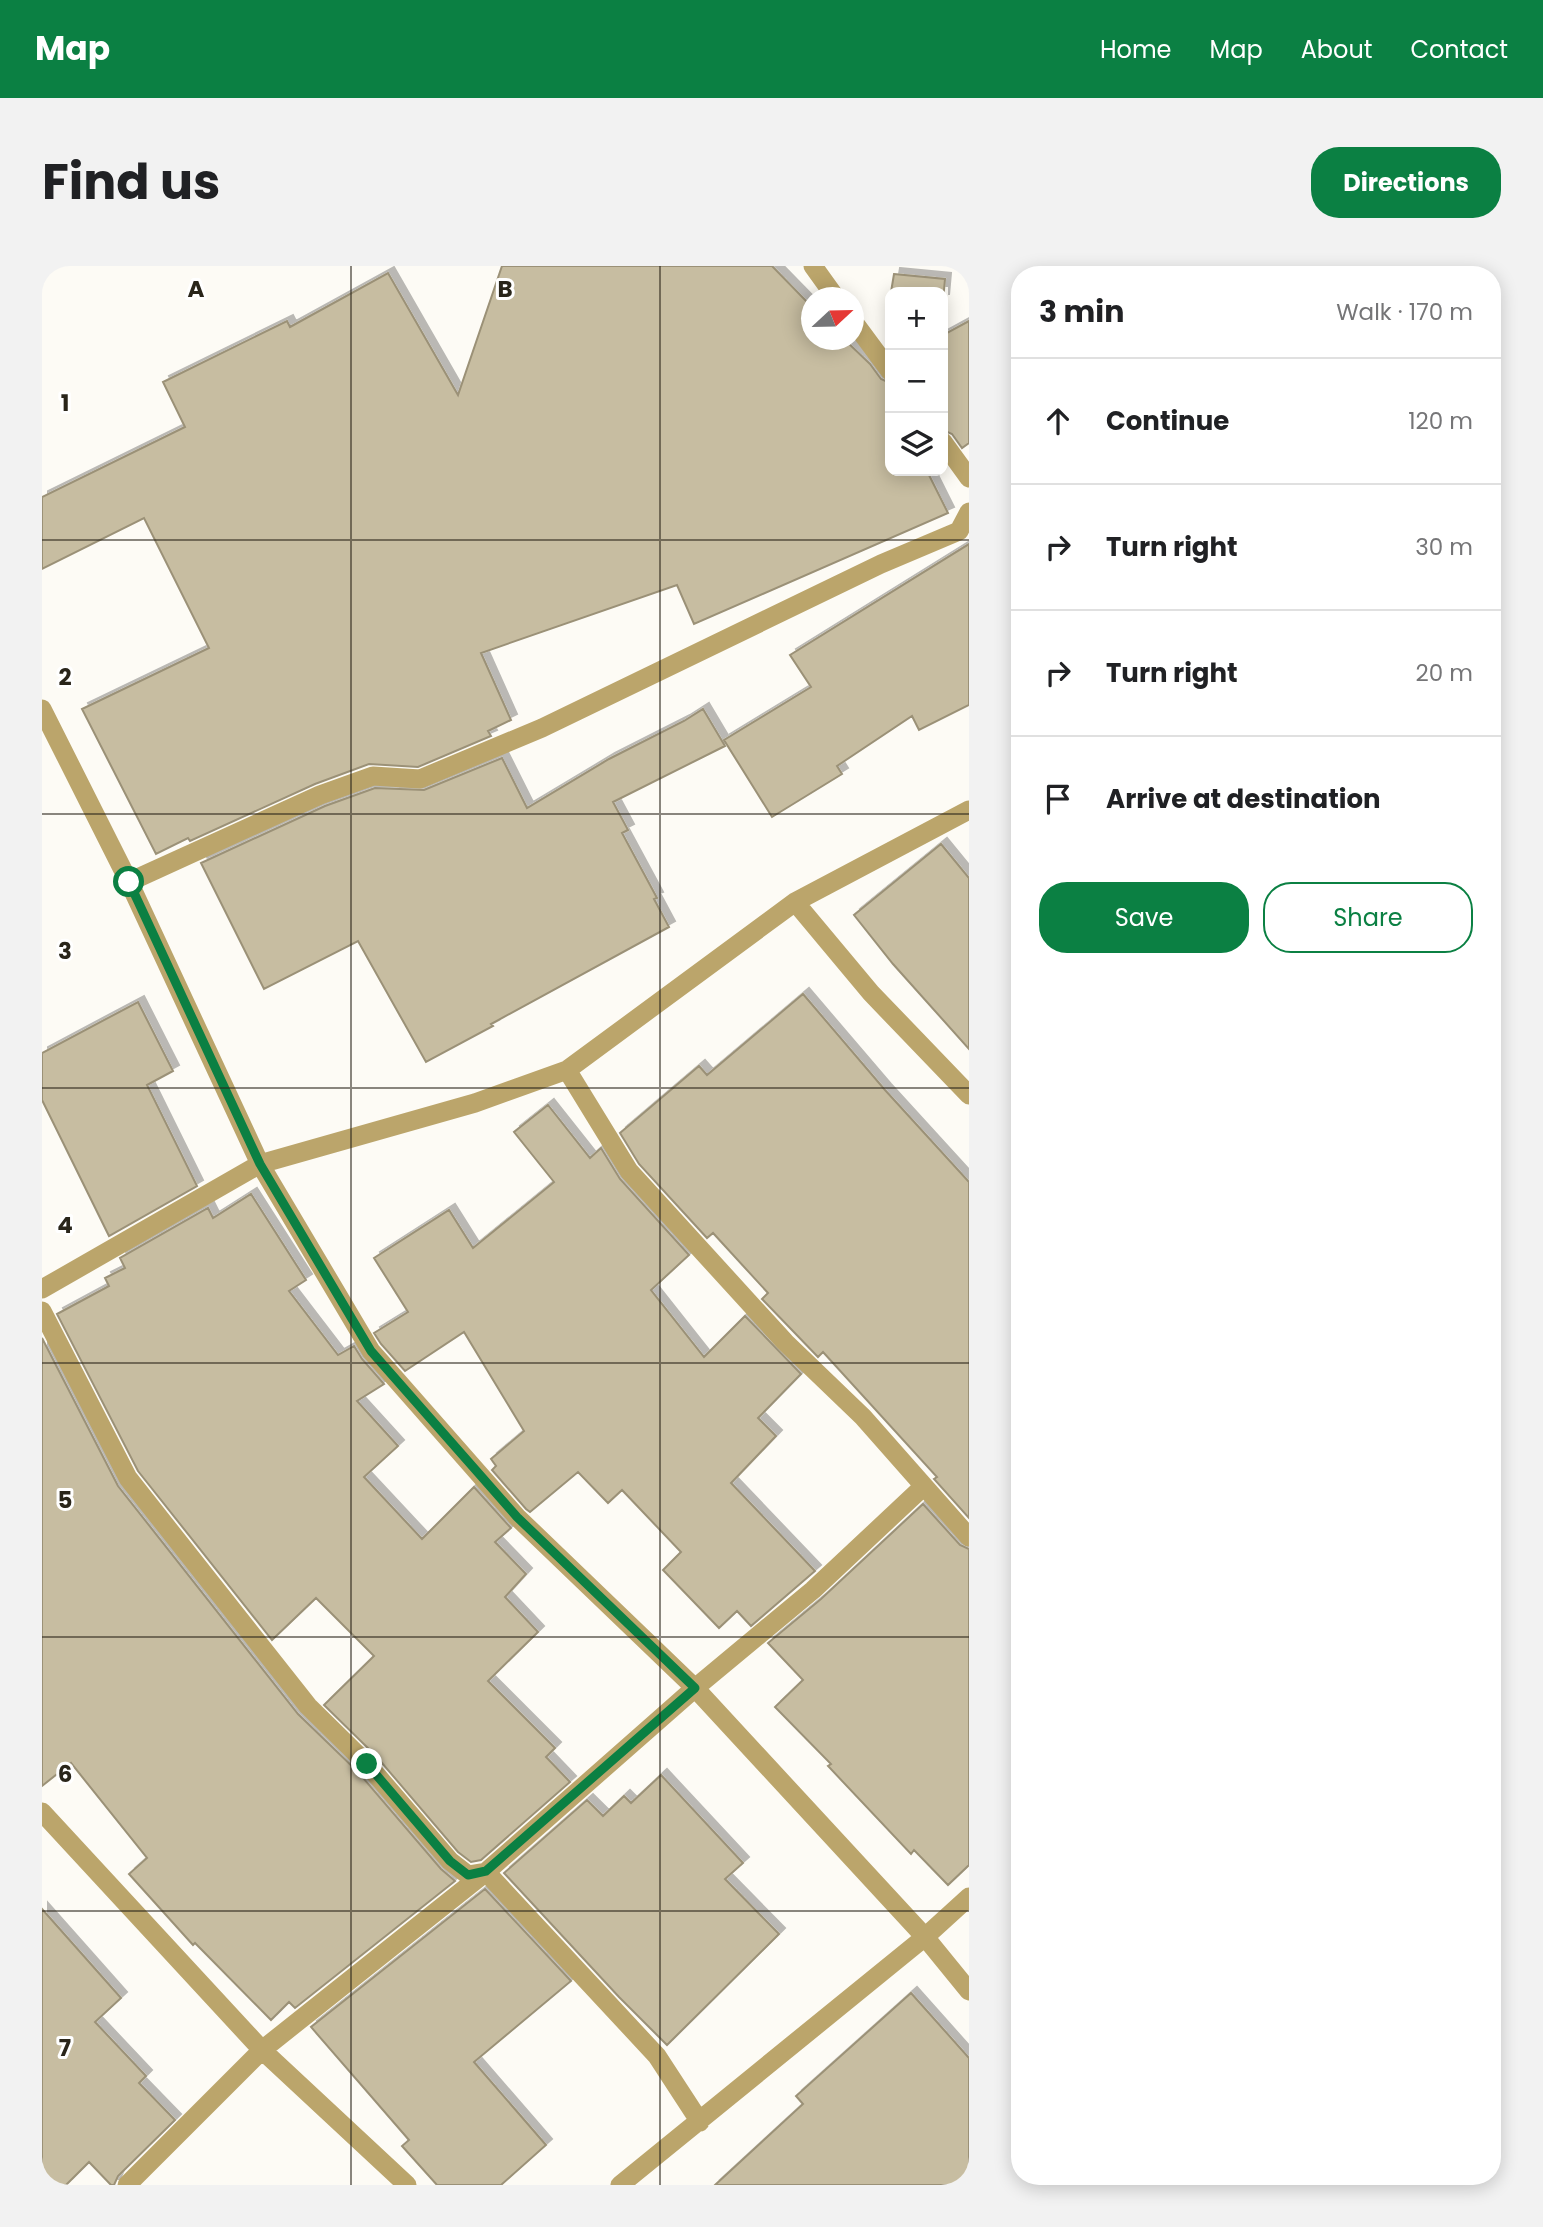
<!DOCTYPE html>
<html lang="en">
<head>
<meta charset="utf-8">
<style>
	body { margin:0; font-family:Poppins,sans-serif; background:#f2f2f2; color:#202124 }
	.controls { position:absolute; right:21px; top:21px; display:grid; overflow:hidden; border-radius:14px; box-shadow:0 4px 18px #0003 }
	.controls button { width:63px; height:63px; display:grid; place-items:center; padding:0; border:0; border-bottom:2px solid #e0e0e0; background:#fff; color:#202124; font:35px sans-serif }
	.compass { position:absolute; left:759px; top:21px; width:63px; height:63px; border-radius:50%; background:#fff; box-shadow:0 4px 18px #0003; rotate:68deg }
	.stop { position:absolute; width:21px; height:21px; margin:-16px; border:5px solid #0b8043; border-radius:50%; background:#fff }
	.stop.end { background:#0b8043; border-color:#fff; box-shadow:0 2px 7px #0008 }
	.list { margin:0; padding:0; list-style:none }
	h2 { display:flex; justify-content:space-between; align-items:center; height:91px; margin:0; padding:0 28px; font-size:30px }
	h2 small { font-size:23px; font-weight:400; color:#757577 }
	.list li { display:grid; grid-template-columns:46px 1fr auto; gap:21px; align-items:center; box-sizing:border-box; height:126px; padding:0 28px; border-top:2px solid #e0e0e0 }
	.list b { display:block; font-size:26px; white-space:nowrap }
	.list em { font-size:23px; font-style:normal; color:#757577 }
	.actions { display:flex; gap:14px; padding:21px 28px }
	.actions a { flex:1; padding:16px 0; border:2px solid #0b8043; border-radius:28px; text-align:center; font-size:24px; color:#0b8043 }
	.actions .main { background:#0b8043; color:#fff }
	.icon { flex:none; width:38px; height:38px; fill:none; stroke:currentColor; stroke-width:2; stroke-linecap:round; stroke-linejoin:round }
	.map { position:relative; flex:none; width:927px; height:1919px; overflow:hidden; border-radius:28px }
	header { display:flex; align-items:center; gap:42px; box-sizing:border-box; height:98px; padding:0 35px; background:#0b8043; color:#fff }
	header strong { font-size:33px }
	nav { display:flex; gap:38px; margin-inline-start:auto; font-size:24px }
	.intro { display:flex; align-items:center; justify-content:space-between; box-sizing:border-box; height:168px; padding:0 42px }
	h1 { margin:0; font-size:49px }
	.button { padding:18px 32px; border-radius:28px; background:#0b8043; color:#fff; font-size:24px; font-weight:700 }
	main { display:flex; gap:42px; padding:0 42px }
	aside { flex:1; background:#fff; border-radius:28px; box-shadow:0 4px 18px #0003 }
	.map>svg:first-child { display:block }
	.building { fill:#c7bda1; stroke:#9b9177; stroke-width:2; filter:url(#shadow) }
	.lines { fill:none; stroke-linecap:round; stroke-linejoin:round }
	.minor { stroke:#bba56b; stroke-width:19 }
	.route { stroke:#0b8043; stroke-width:9 }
	.grid { fill:none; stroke:#29251a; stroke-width:2; stroke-opacity:0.55 }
	.grid-label { font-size:23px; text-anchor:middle; font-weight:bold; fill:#29251a; stroke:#fff; stroke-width:6; stroke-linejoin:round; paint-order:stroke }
</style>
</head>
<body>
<header>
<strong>Map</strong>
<nav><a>Home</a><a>Map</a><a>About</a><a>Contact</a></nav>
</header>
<div class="intro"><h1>Find us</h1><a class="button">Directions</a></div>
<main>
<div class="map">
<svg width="927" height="1919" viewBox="0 0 927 1919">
	<defs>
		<filter id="shadow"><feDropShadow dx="6" dy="-6" stdDeviation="0" flood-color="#0004"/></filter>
	</defs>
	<rect width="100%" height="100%" fill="#fdfbf5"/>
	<path class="building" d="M 460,0 L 730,0 L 769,40 L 769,74 L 803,74 L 828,98 L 839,113 L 848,117 L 848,205 L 889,205 L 886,207 L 906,247 L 652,358 L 635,319 L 439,387 L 469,454 L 446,465 L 449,470 L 376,501 L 327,498 L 273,518 L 148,575 L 146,572 L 114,588 L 40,443 L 167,382 L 102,252 L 0,303 L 0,231 L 143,161 L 121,116 L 245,55 L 248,61 L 346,7 L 416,129 Z
		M 852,8 L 903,13 L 901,35 L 901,26 L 849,26 Z
		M 927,55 L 927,177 L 920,182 L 910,168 L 901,164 L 901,69 Z
		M 927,278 L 927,439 L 877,464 L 870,450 L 795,500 L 800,508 L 730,551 L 682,474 L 769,421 L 748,389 Z
		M 661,443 L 683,480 L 571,536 L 586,564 L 580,567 L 615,632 L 612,633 L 627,661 L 449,758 L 451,760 L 384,796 L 316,675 L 222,723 L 159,597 L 283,540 L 333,522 L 382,524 L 460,492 L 485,542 L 567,493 L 642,455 Z
		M 899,578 L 927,612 L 927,783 L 851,698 L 812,649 Z
		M 761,728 L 843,824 L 927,916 L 927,1252 L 892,1213 L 895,1211 L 781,1086 L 776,1091 L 720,1033 L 726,1027 L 671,967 L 665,972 L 597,898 L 578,867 L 657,800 L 665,809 Z
		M 96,736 L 131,805 L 105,819 L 155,920 L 67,970 L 0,834 L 0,787 Z
		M 506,839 L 548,892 L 559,882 L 578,913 L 647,989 L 609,1024 L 662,1091 L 703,1050 L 759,1108 L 716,1152 L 734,1170 L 689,1217 L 773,1305 L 709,1360 L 695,1345 L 677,1362 L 621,1304 L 639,1286 L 580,1224 L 566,1237 L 536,1206 L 488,1246 L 484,1243 L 450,1204 L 454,1200 L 449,1193 L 482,1165 L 422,1066 L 363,1105 L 339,1078 L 332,1067 L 366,1046 L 332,992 L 407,944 L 431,982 L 512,916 L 472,866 Z
		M 209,928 L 264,1014 L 247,1025 L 296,1089 L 312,1080 L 320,1093 L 342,1118 L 315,1135 L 356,1180 L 322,1211 L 380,1273 L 432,1221 L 469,1262 L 453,1276 L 484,1308 L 463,1331 L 496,1366 L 446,1415 L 513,1482 L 504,1491 L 528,1516 L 439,1594 L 429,1596 L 416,1586 L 334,1490 L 282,1439 L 332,1390 L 274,1332 L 230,1374 L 96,1205 L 15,1048 L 67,1020 L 63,1012 L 83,1002 L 78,992 L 166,942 L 171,952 Z
		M 0,1072 L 76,1220 L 256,1448 L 316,1506 L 399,1603 L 413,1615 L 253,1742 L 247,1736 L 229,1754 L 153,1677 L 151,1679 L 87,1608 L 105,1592 L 29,1497 L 0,1520 Z
		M 881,1238 L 918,1279 L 927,1283 L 927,1599 L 906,1619 L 872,1584 L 869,1588 L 786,1500 L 789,1498 L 733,1441 L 761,1414 L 726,1377 L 779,1333 Z
		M 619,1509 L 701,1597 L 683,1613 L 737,1668 L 625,1779 L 577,1731 L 462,1607 L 545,1534 L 561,1550 L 582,1530 L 589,1537 Z
		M 443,1623 L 529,1715 L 432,1796 L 504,1879 L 459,1919 L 395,1919 L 360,1880 L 367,1874 L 269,1761 Z
		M 0,1643 L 79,1732 L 53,1756 L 104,1810 L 97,1817 L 133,1854 L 76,1910 L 72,1919 L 69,1919 L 47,1896 L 24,1919 L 0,1919 Z
		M 869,1727 L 927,1792 L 927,1919 L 673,1919 L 761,1838 L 754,1830 Z"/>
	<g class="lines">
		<path class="minor" d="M 771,0 L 794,32
			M 811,55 L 848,105
			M 901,176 L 927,212
			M 0,443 L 87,616 L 218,898 L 329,1085 L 475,1251 L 653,1422 L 883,1671 L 927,1725
			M 87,616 L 278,529 L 331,510 L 378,513 L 500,462 L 839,298 L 917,265 L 927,246
			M 753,636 L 829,727 L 927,829
			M 525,804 L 587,905 L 743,1076 L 821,1151 L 927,1271
			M 0,1023 L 218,898 L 433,837 L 525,804 L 753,636 L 927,544
			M 0,1045 L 86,1212 L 266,1440 L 325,1498 L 408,1595 L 426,1609 L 444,1606 L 615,1790 L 658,1856
			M 0,1546 L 220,1784 L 365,1919
			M 85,1919 L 220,1784 L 444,1606 L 653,1422 L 771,1324 L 882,1220
			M 578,1919 L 883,1671 L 927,1631"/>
	</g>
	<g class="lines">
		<path class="route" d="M 87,616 L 218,898 L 329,1085 L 475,1251 L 653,1422 L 444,1605 L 426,1609 L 408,1595 L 325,1498"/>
	</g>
	<path class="grid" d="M 309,0 L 309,1919M 618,0 L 618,1919M 0,274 L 927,274M 0,548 L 927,548M 0,822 L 927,822M 0,1097 L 927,1097M 0,1371 L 927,1371M 0,1645 L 927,1645"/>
	<g class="grid-label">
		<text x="154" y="31">A</text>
		<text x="463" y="31">B</text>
		<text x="23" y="145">1</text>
		<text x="23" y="419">2</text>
		<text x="23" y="693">3</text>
		<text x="23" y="967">4</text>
		<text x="23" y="1242">5</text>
		<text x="23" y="1516">6</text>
		<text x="23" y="1790">7</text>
	</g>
</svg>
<div class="controls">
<button>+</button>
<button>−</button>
<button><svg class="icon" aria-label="layers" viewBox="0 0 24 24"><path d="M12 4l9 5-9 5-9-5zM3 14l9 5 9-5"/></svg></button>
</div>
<svg class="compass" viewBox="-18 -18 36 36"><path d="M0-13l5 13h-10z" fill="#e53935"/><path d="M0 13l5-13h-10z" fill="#757577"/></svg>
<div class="stop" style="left:87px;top:616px"></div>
<div class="stop end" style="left:325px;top:1498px"></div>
</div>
<aside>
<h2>3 min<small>Walk · 170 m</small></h2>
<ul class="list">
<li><svg class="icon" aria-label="ahead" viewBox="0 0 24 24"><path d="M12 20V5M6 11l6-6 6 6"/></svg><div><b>Continue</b></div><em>120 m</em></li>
<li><svg class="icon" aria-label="right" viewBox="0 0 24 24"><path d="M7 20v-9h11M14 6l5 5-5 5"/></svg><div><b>Turn right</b></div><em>30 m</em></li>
<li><svg class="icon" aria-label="right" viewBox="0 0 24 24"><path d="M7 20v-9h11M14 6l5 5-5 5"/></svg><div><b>Turn right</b></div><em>20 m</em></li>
<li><svg class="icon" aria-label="arrive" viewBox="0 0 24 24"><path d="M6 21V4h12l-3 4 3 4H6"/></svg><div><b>Arrive at destination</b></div></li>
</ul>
<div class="actions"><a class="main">Save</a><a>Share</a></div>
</aside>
</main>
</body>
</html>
